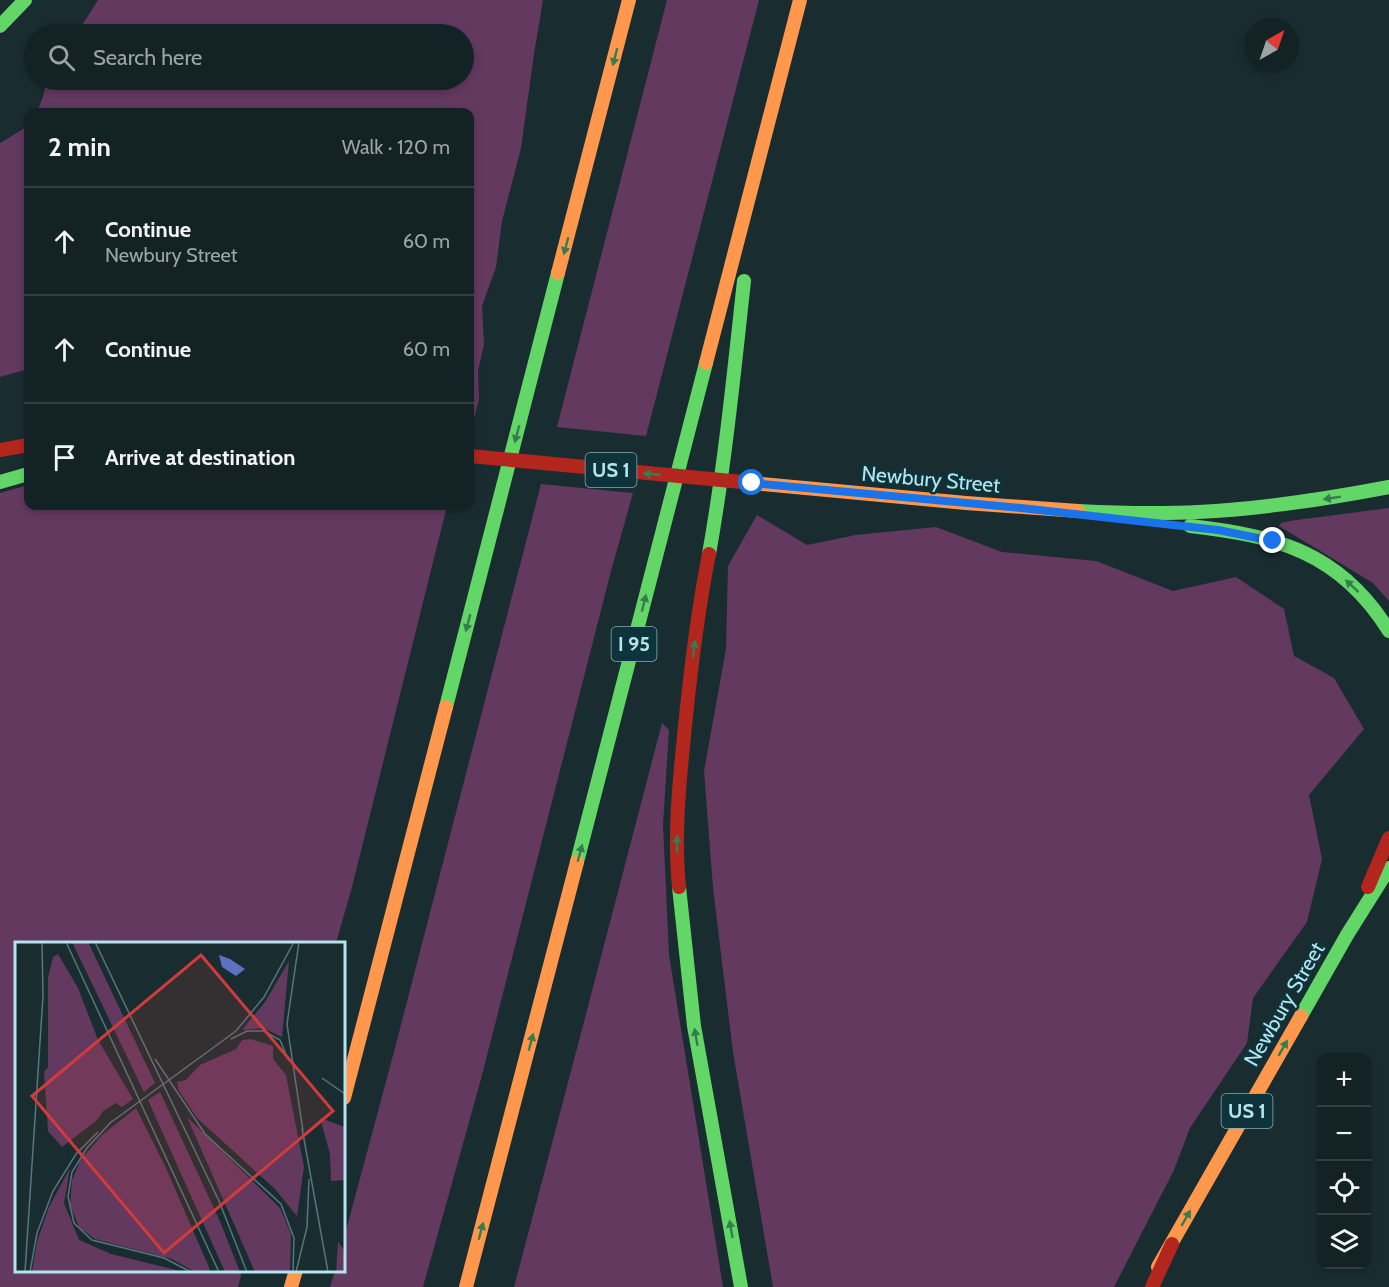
<!DOCTYPE html>
<html lang="en">
<head>
<meta charset="utf-8">
<style>
	body { margin:0; font-family:Cabin,sans-serif; background:#202f31; color:#f1f3f6 }
	.controls { position:absolute; right:18px; bottom:18px; display:grid; overflow:hidden; border-radius:12px; box-shadow:0 3px 9px #0003 }
	.controls button { width:54px; height:54px; display:grid; place-items:center; padding:0; border:0; border-bottom:2px solid #323f41; background:#132224; color:#f1f3f6; font:30px sans-serif }
	.compass { position:absolute; left:1245px; top:18px; width:54px; height:54px; border-radius:50%; background:#132224; box-shadow:0 3px 9px #0003; rotate:40deg }
	.stop { position:absolute; width:18px; height:18px; margin:-14px; border:4px solid #1a73e8; border-radius:50%; background:#fff }
	.stop.end { background:#1a73e8; border-color:#fff; box-shadow:0 2px 6px #0008 }
	.list { margin:0; padding:0; list-style:none }
	h2 { display:flex; justify-content:space-between; align-items:center; height:78px; margin:0; padding:0 24px; font-size:26px }
	h2 small { font-size:20px; font-weight:400; color:#9da4a6 }
	.list li { display:grid; grid-template-columns:39px 1fr auto; gap:18px; align-items:center; box-sizing:border-box; height:108px; padding:0 24px; border-top:2px solid #323f41 }
	.list b { display:block; font-size:22px; white-space:nowrap }
	.list p { margin:0; font-size:20px; white-space:nowrap; color:#9da4a6 }
	.list em { font-size:20px; font-style:normal; color:#9da4a6 }
	.icon { flex:none; width:33px; height:33px; fill:none; stroke:currentColor; stroke-width:2; stroke-linecap:round; stroke-linejoin:round }
	.map { position:relative; flex:none; width:1389px; height:1287px; overflow:hidden }
	.search { position:absolute; background:#132224; box-shadow:0 3px 9px #0003; left:24px; top:24px; width:450px; height:66px; display:flex; align-items:center; gap:15px; box-sizing:border-box; padding:0 21px; border-radius:33px; color:#9da4a6; font-size:22px }
	.panel { position:absolute; background:#132224; box-shadow:0 3px 9px #0003; left:24px; top:108px; width:450px; height:402px; border-radius:12px }
	.map>svg:first-child { display:block }
	.green { fill:#633960 }
	.lines { fill:none; stroke-linecap:round; stroke-linejoin:round }
	.fast { stroke:#63d668; stroke-width:14 }
	.slow { stroke:#ff974d; stroke-width:14 }
	.jam { stroke:#b3261e; stroke-width:14 }
	.jam-bridge { stroke:#b3261e; stroke-width:14 }
	.oneway { fill:#357c4f }
	.route { stroke:#1a73e8; stroke-width:8 }
	.labels { text-anchor:middle; dominant-baseline:central; stroke-width:5; stroke-linejoin:round; paint-order:stroke }
	.shield { fill:#0f333a; stroke:#82afb9; stroke-width:1.5 }
	.shield-label { font-size:20px; font-weight:bold; fill:#b3e4ef }
	.street-label { font-size:21px; fill:#b3e4ef; stroke:#0f333a }
	.inset-road { fill:none; stroke:#57767c; stroke-width:1.5 }
	.view { fill:#d23b3c; fill-opacity:0.15; stroke:#d23b3c; stroke-width:3 }
	.inset-edge { fill:none; stroke:#b3e4ef; stroke-width:3 }
</style>
</head>
<body>
<div class="map">
<svg width="1389" height="1287" viewBox="0 0 1389 1287">
	<rect width="100%" height="100%" fill="#192d30"/>
	<path class="green" d="M 98,0 L 543,0 L 534,54 L 521,148 L 502,221 L 496,267 L 482,306 L 484,344 L 478,371 L 479,399 L 474,419 L 470,418 L 470,112 L 37,112 L 44,94 L 46,80 L 464,80 L 464,34 L 75,34 L 79,30 Z
		M 667,0 L 759,0 L 646,436 L 557,427 Z
		M 28,126 L 28,369 L 0,377 L 0,143 Z
		M 541,484 L 633,493 L 611,571 L 481,1079 L 423,1287 L 330,1287 L 335,1271 L 344,1270 L 344,1238 L 395,1048 Z
		M 28,485 L 28,506 L 447,506 L 352,887 L 336,943 L 16,944 L 16,1270 L 242,1271 L 238,1287 L 0,1287 L 0,493 Z
		M 1389,508 L 1389,601 L 1373,583 L 1279,526 L 1281,523 L 1289,521 Z
		M 757,515 L 807,545 L 856,535 L 936,527 L 1002,552 L 1096,561 L 1173,591 L 1236,577 L 1284,609 L 1294,656 L 1334,678 L 1364,729 L 1309,795 L 1322,859 L 1307,922 L 1253,998 L 1247,1043 L 1190,1128 L 1174,1170 L 1114,1287 L 773,1287 L 733,1052 L 713,888 L 704,771 L 726,649 L 728,566 Z
		M 662,723 L 669,730 L 663,825 L 669,955 L 723,1287 L 514,1287 C 564,1099 613,911 662,723 Z"/>
	<g class="lines">
		<path class="fast" d="M 0,26 L 25,0
			M 0,482 L 28,474
			M 1078,511 C 1118,513 1158,514 1198,512 C 1262,509 1326,499 1389,487
			M 1190,526 C 1277,536 1340,552 1389,631
			M 709,554 C 725,464 734,372 744,281
			M 446,707 L 558,273
			M 577,862 L 706,363
			M 679,887 L 694,1026 L 741,1287
			M 1301,1016 L 1347,935 L 1389,868"/>
		<path class="slow" d="M 558,273 L 629,0
			M 706,363 L 800,0
			M 752,483 L 966,503 L 1078,511
			M 344,1098 L 446,707
			M 1158,1267 L 1301,1016
			M 291,1287 L 296,1270
			M 466,1287 L 577,862"/>
		<path class="jam" d="M 0,450 L 28,445
			M 679,887 C 674,836 679,786 684,736 C 690,675 697,614 709,554
			M 1368,887 L 1389,838
			M 1152,1287 L 1172,1244"/>
		<path class="jam-bridge" d="M 470,456 L 752,483"/>
	</g>
	<defs><path id="oneway-solid" d="M-6-.8H1V-3.2L6.5 0L1 3.2V.8H-6Z" transform="scale(1.5)"/></defs>
	<g class="oneway">
		<use href="#oneway-solid" transform="translate(615 57) rotate(104)"/>
		<use href="#oneway-solid" transform="translate(566 246) rotate(105)"/>
		<use href="#oneway-solid" transform="translate(517 434) rotate(105)"/>
		<use href="#oneway-solid" transform="translate(652 474) rotate(-175)"/>
		<use href="#oneway-solid" transform="translate(1332 498) rotate(171)"/>
		<use href="#oneway-solid" transform="translate(1352 586) rotate(-137)"/>
		<use href="#oneway-solid" transform="translate(644 603) rotate(-76)"/>
		<use href="#oneway-solid" transform="translate(468 623) rotate(105)"/>
		<use href="#oneway-solid" transform="translate(694 649) rotate(-83)"/>
		<use href="#oneway-solid" transform="translate(677 844) rotate(-90)"/>
		<use href="#oneway-solid" transform="translate(580 853) rotate(-75)"/>
		<use href="#oneway-solid" transform="translate(696 1037) rotate(-100)"/>
		<use href="#oneway-solid" transform="translate(531 1042) rotate(-75)"/>
		<use href="#oneway-solid" transform="translate(1283 1048) rotate(-60)"/>
		<use href="#oneway-solid" transform="translate(1186 1218) rotate(-60)"/>
		<use href="#oneway-solid" transform="translate(731 1229) rotate(-100)"/>
		<use href="#oneway-solid" transform="translate(481 1231) rotate(-75)"/>
	</g>
	<g class="lines">
		<path class="route" d="M 752,483 L 1021,508 L 1218,530 L 1273,541"/>
	</g>
	<g class="labels">
		<g class="shield">
			<rect x="585.5" y="453" width="51" height="34" rx="4.5"/>
			<rect x="611.5" y="627" width="45" height="34" rx="4.5"/>
			<rect x="1221.5" y="1094" width="51" height="34" rx="4.5"/>
		</g>
		<g class="shield-label">
			<text x="611" y="470">US 1</text>
			<text x="634" y="644">I 95</text>
			<text x="1247" y="1111">US 1</text>
		</g>
		<g class="street-label">
			<text transform="translate(931 479) rotate(5)">Newbury Street</text>
			<text transform="translate(1284 1004) rotate(-60)">Newbury Street</text>
		</g>
	</g>
	<g transform="translate(15 942)">
		<rect width="330" height="330" fill="#192d30"/>
		<path d="M 57,0 L 73,0 L 140,141 L 129,150 ZM 43,12 L 63,46 L 83,98 L 118,157 L 107,165 L 101,161 L 88,169 L 82,178 L 47,205 L 33,189 L 29,130 L 33,125 L 33,36 L 38,15 ZM 274,19 L 267,95 L 248,86 L 227,88 L 250,60 ZM 236,97 L 258,104 L 258,117 L 271,133 L 289,225 L 282,274 L 260,247 L 182,176 L 164,149 L 162,140 L 171,138 L 185,123 L 221,107 L 227,98 ZM 145,150 L 204,277 L 225,330 L 210,330 L 133,158 ZM 121,166 L 151,226 L 196,330 L 180,330 L 157,317 L 80,297 L 64,285 L 55,263 L 57,238 L 65,219 L 87,193 ZM 172,175 L 265,266 L 276,292 L 275,330 L 240,330 ZM 305,176 L 330,185 L 330,238 L 316,239 L 315,212 ZM 55,226 L 49,261 L 64,298 L 96,312 L 169,330 L 17,330 L 22,300 L 34,265 ZM 323,300 L 330,309 L 330,330 L 321,330 Z" fill="#633960"/>
		<path d="M 204,13 L 215,17 L 230,27 L 221,34 L 207,25 Z" fill="#5e71c0"/>
		<path class="inset-road" d="M 51,0 L 204,330M 80,0 L 204,259 L 232,330M 284,0 L 272,82 L 288,189M 216,97 L 232,89 L 249,89 L 265,98 L 272,115M 140,117 L 190,192 L 266,262 L 279,296 L 278,330M 307,136 L 330,152M 97,179 L 72,206 L 57,230 L 53,255 L 59,281 L 77,298 L 149,316 L 176,330M 95,181 L 221,89 L 249,55 L 279,0M 287,186 L 313,330M 10,330 L 28,54 L 27,0M 15,330 L 22,291 L 38,249 L 61,212 L 83,190M 281,330 L 292,285 L 294,237"/>
		<path class="view" d="M 186,13 L 318,169 L 149,311 L 17,154 Z"/>
		<rect width="330" height="330" class="inset-edge"/>
	</g>
</svg>
<div class="controls">
<button>+</button>
<button>−</button>
<button><svg class="icon" aria-label="locate" viewBox="0 0 24 24"><circle cx="12" cy="12" r="6"/><path d="M12 2v4M12 18v4M2 12h4M18 12h4"/></svg></button>
<button><svg class="icon" aria-label="layers" viewBox="0 0 24 24"><path d="M12 4l9 5-9 5-9-5zM3 14l9 5 9-5"/></svg></button>
</div>
<svg class="compass" viewBox="-18 -18 36 36"><path d="M0-13l5 13h-10z" fill="#e53935"/><path d="M0 13l5-13h-10z" fill="#9da4a6"/></svg>
<div class="stop" style="left:752px;top:483px"></div>
<div class="stop end" style="left:1273px;top:541px"></div>
<div class="search"><svg class="icon" aria-label="search" viewBox="0 0 24 24"><circle cx="10" cy="10" r="6"/><path d="M15 15l6 6"/></svg>Search here</div>
<section class="panel">
<h2>2 min<small>Walk · 120 m</small></h2>
<ul class="list">
<li><svg class="icon" aria-label="ahead" viewBox="0 0 24 24"><path d="M12 20V5M6 11l6-6 6 6"/></svg><div><b>Continue</b><p>Newbury Street</p></div><em>60 m</em></li>
<li><svg class="icon" aria-label="ahead" viewBox="0 0 24 24"><path d="M12 20V5M6 11l6-6 6 6"/></svg><div><b>Continue</b></div><em>60 m</em></li>
<li><svg class="icon" aria-label="arrive" viewBox="0 0 24 24"><path d="M6 21V4h12l-3 4 3 4H6"/></svg><div><b>Arrive at destination</b></div></li>
</ul>
</section>
</div>
</body>
</html>
